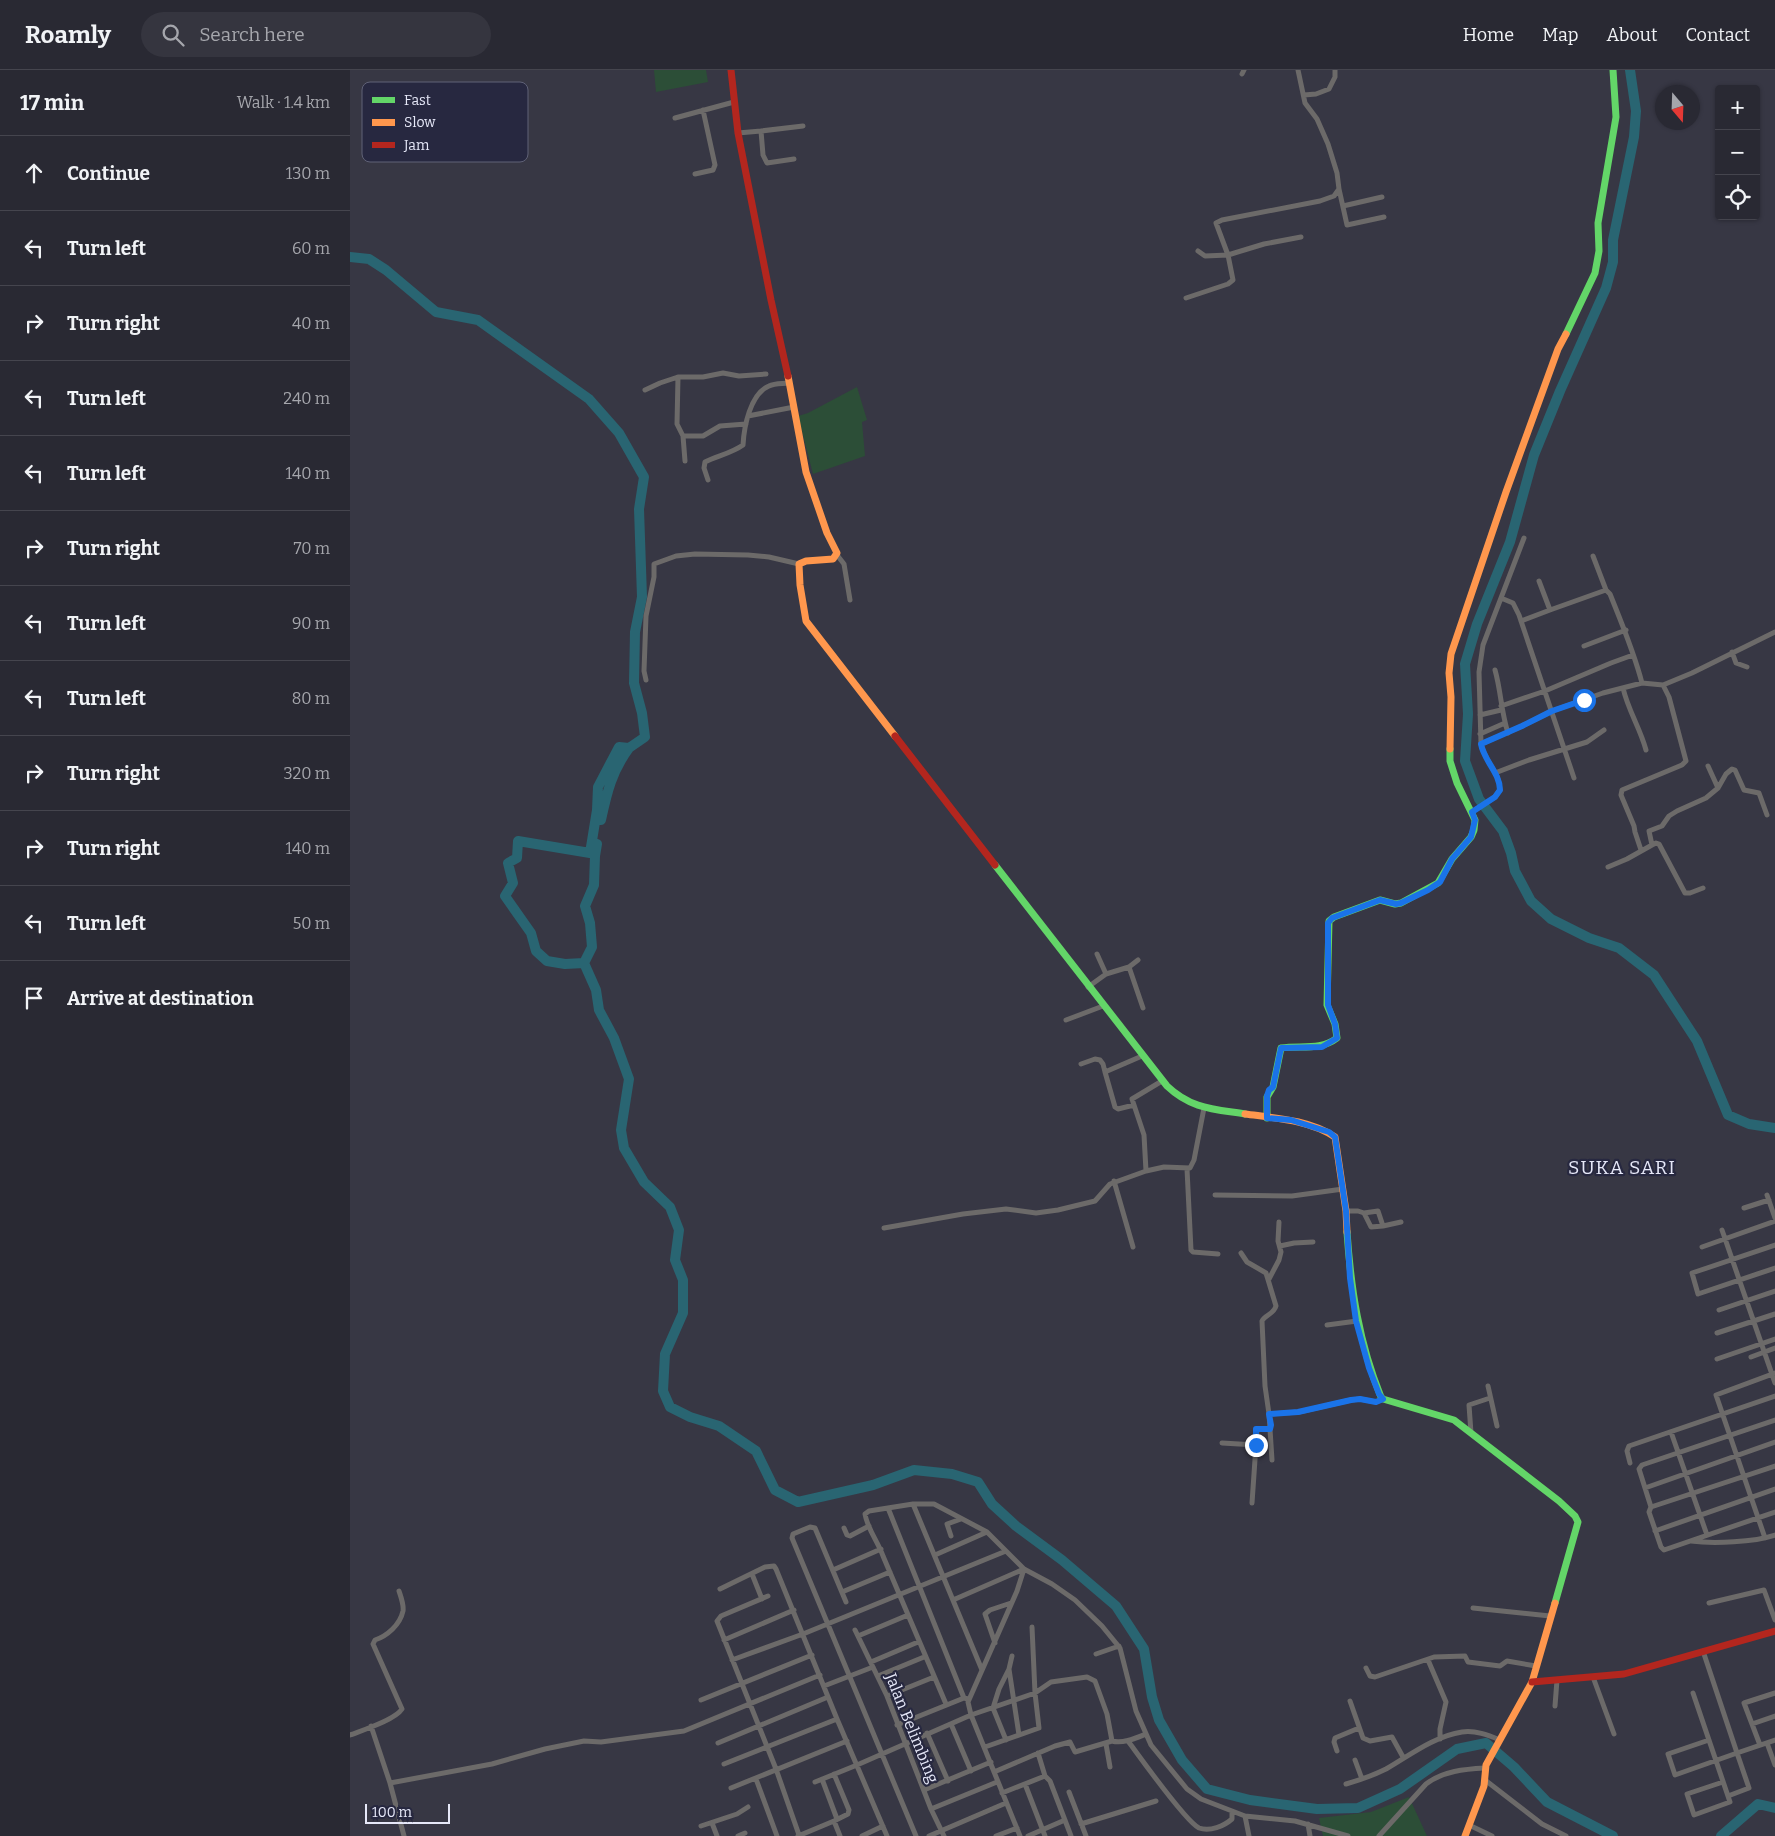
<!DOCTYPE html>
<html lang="en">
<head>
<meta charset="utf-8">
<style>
	body { margin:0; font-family:Bitter,serif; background:#35353f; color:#f1f3f6 }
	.controls { position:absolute; right:15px; top:15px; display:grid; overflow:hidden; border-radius:5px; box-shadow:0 1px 4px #0004 }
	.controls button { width:45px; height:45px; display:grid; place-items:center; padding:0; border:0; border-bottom:1px solid #45454e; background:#292933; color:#f1f3f6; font:25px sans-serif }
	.compass { position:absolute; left:1305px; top:15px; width:45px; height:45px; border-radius:50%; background:#292933; box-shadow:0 1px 4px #0004; rotate:161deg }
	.scale { position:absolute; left:15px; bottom:12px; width:85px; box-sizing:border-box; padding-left:5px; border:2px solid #e6e8f8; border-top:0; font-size:14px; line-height:18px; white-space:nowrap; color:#e6e8f8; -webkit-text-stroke:4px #272840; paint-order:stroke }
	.stop { position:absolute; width:15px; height:15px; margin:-11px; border:4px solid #1a73e8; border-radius:50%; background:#fff }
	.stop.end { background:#1a73e8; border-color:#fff; box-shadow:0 1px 5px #0008 }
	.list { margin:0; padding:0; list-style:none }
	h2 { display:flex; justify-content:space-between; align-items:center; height:65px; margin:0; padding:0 20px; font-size:21px }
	h2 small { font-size:16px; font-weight:400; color:#a5a6ac }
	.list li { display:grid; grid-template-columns:32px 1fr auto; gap:15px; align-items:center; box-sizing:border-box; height:75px; padding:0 20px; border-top:1px solid #45454e }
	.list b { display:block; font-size:19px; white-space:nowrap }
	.list em { font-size:16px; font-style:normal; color:#a5a6ac }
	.icon { flex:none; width:28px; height:28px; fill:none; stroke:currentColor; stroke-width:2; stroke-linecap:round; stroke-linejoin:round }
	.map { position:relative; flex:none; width:1425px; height:1766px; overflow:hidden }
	header { display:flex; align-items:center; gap:30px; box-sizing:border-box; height:70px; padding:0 25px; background:#292933; border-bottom:1px solid #45454e }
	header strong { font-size:24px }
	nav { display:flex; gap:28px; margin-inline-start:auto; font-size:18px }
	.search { width:350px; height:45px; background:#35353f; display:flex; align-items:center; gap:12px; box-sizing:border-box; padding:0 18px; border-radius:28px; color:#a5a6ac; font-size:19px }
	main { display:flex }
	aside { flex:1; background:#292933 }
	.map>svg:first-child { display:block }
	.green { fill:#2c4e37 }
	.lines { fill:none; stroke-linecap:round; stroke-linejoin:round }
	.river { stroke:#296572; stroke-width:10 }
	.street { stroke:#6c6a69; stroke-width:5 }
	.fast { stroke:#63d668; stroke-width:7 }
	.slow { stroke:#ff974d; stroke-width:7 }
	.jam { stroke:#b3261e; stroke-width:7 }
	.route { stroke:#1a73e8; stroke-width:6 }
	.labels { text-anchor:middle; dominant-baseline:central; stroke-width:4.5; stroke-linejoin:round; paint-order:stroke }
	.street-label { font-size:16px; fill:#e6e8f8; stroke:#272840 }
	.quarter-label { font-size:19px; letter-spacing:1px; fill:#e6e8f8; stroke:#272840 }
	.key { fill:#272840; stroke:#606277; stroke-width:1 }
	.key-label { font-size:14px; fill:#e6e8f8 }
</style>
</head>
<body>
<header>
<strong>Roamly</strong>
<div class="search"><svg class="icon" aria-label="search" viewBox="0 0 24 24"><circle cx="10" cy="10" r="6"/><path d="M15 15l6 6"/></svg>Search here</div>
<nav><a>Home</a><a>Map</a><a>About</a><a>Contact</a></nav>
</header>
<main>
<aside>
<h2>17 min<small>Walk · 1.4 km</small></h2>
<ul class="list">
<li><svg class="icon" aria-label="ahead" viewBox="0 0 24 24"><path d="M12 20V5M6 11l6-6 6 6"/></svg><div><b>Continue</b></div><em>130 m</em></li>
<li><svg class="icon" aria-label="left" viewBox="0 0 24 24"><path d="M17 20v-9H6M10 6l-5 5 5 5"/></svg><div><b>Turn left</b></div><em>60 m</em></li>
<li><svg class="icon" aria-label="right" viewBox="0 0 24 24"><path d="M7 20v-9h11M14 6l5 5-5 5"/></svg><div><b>Turn right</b></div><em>40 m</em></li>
<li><svg class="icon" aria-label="left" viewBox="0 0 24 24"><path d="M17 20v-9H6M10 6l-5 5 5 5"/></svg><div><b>Turn left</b></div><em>240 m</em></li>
<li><svg class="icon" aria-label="left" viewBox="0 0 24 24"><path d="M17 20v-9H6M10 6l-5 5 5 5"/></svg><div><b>Turn left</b></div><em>140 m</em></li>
<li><svg class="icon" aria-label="right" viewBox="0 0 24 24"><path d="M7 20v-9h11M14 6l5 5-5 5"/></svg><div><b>Turn right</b></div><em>70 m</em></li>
<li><svg class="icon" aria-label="left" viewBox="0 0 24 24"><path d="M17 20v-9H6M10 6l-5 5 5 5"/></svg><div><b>Turn left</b></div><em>90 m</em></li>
<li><svg class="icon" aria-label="left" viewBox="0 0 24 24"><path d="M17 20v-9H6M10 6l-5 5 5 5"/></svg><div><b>Turn left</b></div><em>80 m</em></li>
<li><svg class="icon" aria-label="right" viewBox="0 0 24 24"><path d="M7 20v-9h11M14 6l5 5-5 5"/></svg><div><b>Turn right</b></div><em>320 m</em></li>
<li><svg class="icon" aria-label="right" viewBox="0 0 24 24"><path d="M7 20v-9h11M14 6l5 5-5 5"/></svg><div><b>Turn right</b></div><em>140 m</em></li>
<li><svg class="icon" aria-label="left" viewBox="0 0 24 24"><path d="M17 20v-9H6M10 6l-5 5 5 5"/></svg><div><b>Turn left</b></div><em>50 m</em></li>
<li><svg class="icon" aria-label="arrive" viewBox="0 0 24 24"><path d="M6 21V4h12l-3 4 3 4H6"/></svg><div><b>Arrive at destination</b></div></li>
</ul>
</aside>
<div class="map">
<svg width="1425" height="1766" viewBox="0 0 1425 1766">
	<rect width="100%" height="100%" fill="#373744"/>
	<path class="green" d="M 304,0 L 356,0 L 358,12 L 306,22 Z
		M 507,317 L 517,350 L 512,352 L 515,386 L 463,404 L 448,346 L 458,343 Z
		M 1059,1727 L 1077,1766 L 973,1766 L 969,1748 L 1021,1742 Z"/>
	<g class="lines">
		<path class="river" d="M 1280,0 L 1286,41 L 1284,67 L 1263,170 L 1263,192 L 1256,218 L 1210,321 L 1184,385 L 1160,472 L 1127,554 L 1115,594 L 1118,644 L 1115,691 L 1129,729 L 1153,761 L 1161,783 L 1165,801 L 1181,831 L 1201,849 L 1239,868 L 1269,878 L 1304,905 L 1347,971 L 1378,1045 L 1399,1054 L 1425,1058
			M 0,187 L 19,189 L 36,200 L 86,242 L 128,250 L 239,329 L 269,363 L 294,407 L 289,439 L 292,527 L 285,562 L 284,613 L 292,643 L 295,667 L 279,678 L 269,677 L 248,717 L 247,740 L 240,783 L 168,771 L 167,788 L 158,793 L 163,813 L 155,826 L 181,863 L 186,881 L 197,891 L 215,894 L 234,893 L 246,920 L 249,940 L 264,968 L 279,1009 L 271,1060 L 274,1078 L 294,1112 L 320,1137 L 329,1160 L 325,1190 L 333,1210 L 333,1243 L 315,1284 L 313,1321 L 320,1337 L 340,1347 L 369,1356 L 406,1381 L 425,1420 L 448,1432 L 523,1415 L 564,1400 L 602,1404 L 628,1412 L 642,1434 L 666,1456 L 712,1490 L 766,1536 L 794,1579 L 802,1627 L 809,1650 L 832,1690 L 857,1719 L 900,1730 L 967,1739 L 1008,1738 L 1050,1719 L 1107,1679 L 1136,1673 L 1164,1697 L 1197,1732 L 1263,1766
			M 251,750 C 257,722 262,701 279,678
			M 234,893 L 242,877 L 240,853 L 235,836 L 244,815 L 245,786 L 247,774
			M 1371,1766 L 1408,1734 L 1425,1738"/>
		<path class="street" d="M 948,0 L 955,33 L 967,49 L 978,74 L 987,103 L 989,119 L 984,126 L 970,131 L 872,150 L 866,153 L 878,185 L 914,174 L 951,167
			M 892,4 L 894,0
			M 954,25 L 966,24 L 979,19 L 985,7 L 985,0
			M 325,48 L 384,32
			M 411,61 L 453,56
			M 388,63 L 411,61 L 413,85 L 417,93 L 444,89
			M 345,104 L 363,100 L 365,95 L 353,40
			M 989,119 L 997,155 L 1034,147
			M 993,136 L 1032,127
			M 836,228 L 878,214 L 883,210 L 878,185 L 855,186 L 848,181
			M 328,307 L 327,354 L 333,366
			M 295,320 L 310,313 L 328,307 L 353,307 L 373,303 L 389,306 L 416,304
			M 398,346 L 444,337
			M 335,391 L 333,366 L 353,366 L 370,356 L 396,354
			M 358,410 L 354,398 L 355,392 C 367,386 382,383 393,375 C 394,357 400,324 419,316 C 425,313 433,314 439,313
			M 487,485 L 494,494 L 500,530
			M 1243,486 L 1256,520 L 1260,524 C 1272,554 1284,582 1292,613
			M 1189,511 L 1200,540 L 1256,520
			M 1151,528 L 1163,533 L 1169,545 L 1224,708
			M 1171,551 L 1200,540
			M 1234,576 L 1276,560
			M 1382,582 L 1386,593 L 1397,597
			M 1145,600 C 1151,621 1151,641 1158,663
			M 296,610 L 294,601 L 296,546 L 304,507 L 304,494 L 326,486 L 345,484 L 398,485 L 419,487 L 449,494
			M 1273,618 C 1278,640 1290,658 1296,680
			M 1151,636 L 1195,621 L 1261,593 L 1283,585
			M 1130,645 L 1151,640
			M 1130,664 L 1155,653
			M 1131,674 L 1129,602 L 1133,575 L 1174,468
			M 1358,696 L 1368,718
			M 1145,703 L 1179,690 L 1237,672 L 1254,660
			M 1122,742 L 1145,727 L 1150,720 C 1150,703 1135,692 1131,674 L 1172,656 L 1202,641 L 1253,623 L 1292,613 L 1313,615 L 1342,603 L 1425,562
			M 1302,775 L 1306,773 L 1309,774 L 1335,823 L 1340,823 L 1353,818
			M 1291,780 L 1285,762 L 1284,756 L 1271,725 L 1272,720 L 1332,695 L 1336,691 L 1319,627 L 1313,615
			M 1258,797 L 1277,789 L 1302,775 L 1299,761 L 1312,756 L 1319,746 L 1327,741 L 1356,728 L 1368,718 L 1376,704 L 1382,699 L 1385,700 L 1394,720 L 1409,723 L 1417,745
			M 779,897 L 793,938
			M 756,904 L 779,897 L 788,890
			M 738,917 L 756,904 L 747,884
			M 716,950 L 753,936
			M 731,994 L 745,989 L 750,990 L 753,994 L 755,1002
			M 784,1035 L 768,1039 L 765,1037 L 755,1002 L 792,986
			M 837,1099 L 841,1180 L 843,1182 L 868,1184
			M 796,1101 L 794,1065 L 782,1029 L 812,1011
			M 764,1111 L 783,1177
			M 865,1125 L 942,1126 L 993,1119
			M 1417,1125 L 1425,1148
			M 1394,1138 L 1419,1130
			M 996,1141 L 1008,1141 L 1014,1143 L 1028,1141 L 1033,1156 L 1051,1152
			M 1014,1143 L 1021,1157 L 1033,1156
			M 534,1158 L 613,1144 L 656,1139 L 686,1143 L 708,1140 L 745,1131 L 760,1114 L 796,1101 L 814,1097 L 840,1098 L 844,1090 L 854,1038
			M 1372,1160 L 1425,1313
			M 1425,1175 L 1342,1203 L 1348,1224 L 1425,1198
			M 930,1176 L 944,1173 L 963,1172
			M 1352,1177 L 1425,1151
			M 891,1183 L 897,1192 L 916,1203 L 926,1236 C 924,1244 915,1245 912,1251 L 915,1316 L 919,1344 L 949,1342 L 1001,1330 L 1010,1329 L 1026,1332 L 1033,1329
			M 919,1209 L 929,1190 L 931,1182 L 928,1171 L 929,1152
			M 1369,1240 L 1425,1221
			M 977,1255 L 1007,1251
			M 1367,1263 L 1425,1244
			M 1401,1287 L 1425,1278
			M 1367,1289 L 1425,1269
			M 1138,1316 L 1147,1356
			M 919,1344 L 922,1390
			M 1425,1350 L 1292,1395 L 1289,1399 L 1301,1437 L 1299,1442 L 1311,1477 L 1314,1480 L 1425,1442
			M 1321,1362 L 1357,1465
			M 1121,1363 L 1119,1335 L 1140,1328
			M 872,1373 L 906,1375 L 907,1359 L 920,1359
			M 1280,1393 L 1277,1381 L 1279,1376 L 1425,1326
			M 1295,1418 L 1425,1372
			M 902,1433 L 906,1375
			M 563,1434 L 632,1600
			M 1301,1437 L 1425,1396
			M 538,1438 L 614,1628 L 618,1629
			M 494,1458 L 497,1465 L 500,1466 L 519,1456
			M 1305,1461 L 1425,1419
			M 601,1466 L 597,1454 L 611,1449
			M 1415,1468 L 1366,1325 L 1425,1303
			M 1341,1471 C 1364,1474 1404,1472 1425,1465
			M 585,1485 L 637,1462
			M 483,1500 L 531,1479
			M 402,1504 L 412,1529
			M 370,1519 L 415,1497 L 424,1496 L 426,1499 L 487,1649 L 537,1766
			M 492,1522 L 540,1502
			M 418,1526 L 371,1546 L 367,1551 L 426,1699 L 449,1765
			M 603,1530 L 674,1499
			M 496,1532 L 465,1458 L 460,1457 L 443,1464 L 442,1468 L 566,1766
			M 1359,1533 L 1414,1520 L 1425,1550
			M 1123,1538 L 1200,1546
			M 505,1560 L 537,1626 L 581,1739 L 594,1766
			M 508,1566 L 558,1545
			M 374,1570 L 444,1540
			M 645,1573 L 635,1544 L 640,1540 L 661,1533
			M 1353,1581 L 1387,1683 L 1425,1670
			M 746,1584 L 769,1576
			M 662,1586 L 659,1599 L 669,1665
			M 382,1590 L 453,1564 L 656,1481
			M 1078,1590 L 1096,1632 L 1090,1659 L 1090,1669
			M 521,1592 L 568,1572
			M 1016,1598 L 1020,1606 L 1025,1607 L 1084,1587 L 1115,1586 L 1118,1592 L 1150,1596 L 1157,1591 L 1186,1596
			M 528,1606 L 574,1587
			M 1243,1607 L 1264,1664
			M 474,1616 L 523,1597
			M 1343,1623 L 1380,1732 L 1344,1745 L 1337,1724 L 1373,1712
			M 537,1626 L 584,1607
			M 351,1630 L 462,1585
			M 1000,1631 L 1013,1668 L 1020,1671 L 1042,1667 L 1053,1687
			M 596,1634 C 575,1585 554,1536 533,1486 C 528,1472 517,1458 515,1444 L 519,1441 L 563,1434 L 584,1434 L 637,1462 L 674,1499 L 702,1514 L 725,1530 L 752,1556 L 770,1578 L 786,1641 L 801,1675 L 837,1719 L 851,1729 L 895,1746 L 945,1751 L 998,1766
			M 1205,1636 L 1207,1610
			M 601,1654 L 621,1701
			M 1402,1654 L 1425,1646
			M 547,1655 L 614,1628
			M 21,1656 L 40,1713
			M 577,1663 L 598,1711
			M 0,1665 C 13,1660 45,1650 52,1639 L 23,1574 L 25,1570 C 37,1566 50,1555 53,1541 C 54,1535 51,1527 49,1521
			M 656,1670 L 643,1638 L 649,1619 L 659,1599
			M 1359,1670 L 1318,1684 L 1325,1705 L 1387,1683 L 1399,1718 L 1378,1726
			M 778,1671 C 790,1687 835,1751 849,1758 C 860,1762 874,1756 882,1749 L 882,1741
			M 368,1673 L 478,1627
			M 1417,1673 L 1425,1695
			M 756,1674 L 760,1697
			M 1410,1675 L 1394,1633 L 1425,1623
			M 635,1677 L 689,1658 L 685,1623 L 682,1557
			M 987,1681 L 984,1672 L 985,1668 L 1009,1658
			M 688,1683 L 695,1706 L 700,1711 L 721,1766
			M 1005,1690 L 1012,1709
			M 374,1694 L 487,1649
			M 644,1702 L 705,1676 L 720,1672 L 725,1682 L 762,1671
			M 406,1709 L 427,1766
			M 472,1709 L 487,1749
			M 1135,1710 L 1192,1754 L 1216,1766
			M 465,1712 L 507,1695 L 621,1645 L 685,1623 L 701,1612 L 737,1607 L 745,1611 L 757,1644 L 762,1671 C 773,1674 786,1668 796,1664
			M 675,1714 L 695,1766
			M 996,1714 C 1010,1710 1024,1705 1036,1699 C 1060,1685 1085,1666 1112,1662 C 1125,1660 1138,1665 1150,1670
			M 381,1718 L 497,1671
			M 574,1720 L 641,1692
			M 719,1722 L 736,1766
			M 652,1723 L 695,1706
			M 581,1739 L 647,1712
			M 895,1746 L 899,1766
			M 484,1751 L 490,1766
			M 362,1753 L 367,1766
			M 731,1754 L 806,1731
			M 958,1754 L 960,1766
			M 1119,1755 L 1142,1766
			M 351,1756 L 387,1744 L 398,1737
			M 54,1766 L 40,1713 L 142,1694 L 195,1679 L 234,1671 L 251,1672 L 334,1661 L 470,1605
			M 388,1766 L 395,1763
			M 448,1766 L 484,1751 L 498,1744 L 499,1740 L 484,1704
			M 512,1766 L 533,1756
			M 579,1766 L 656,1733
			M 646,1766 L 667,1758
			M 670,1766 L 621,1645 L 618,1632 L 667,1521 L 674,1499
			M 678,1766 L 715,1750
			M 1029,1766 L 1076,1714 C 1093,1701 1115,1699 1135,1698"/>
		<path class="fast" d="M 1216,264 L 1245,203 L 1249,181 L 1248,153 L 1266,47 L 1263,0
			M 645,795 L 817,1016 C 841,1039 864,1039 895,1044
			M 917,1048 L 917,1027 L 923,1017 L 931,978 C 951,975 970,981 987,968 L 985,954 L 977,935 L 979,851 L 984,847 L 1030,830 L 1045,834 L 1051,833 L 1088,813 L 1102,789 L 1121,767 L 1124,760 L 1125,750 L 1107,713 L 1100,691 L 1100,679
			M 997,1162 C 1001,1220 1009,1273 1031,1327 L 1033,1329 L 1104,1350 L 1209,1431 L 1225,1446 L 1228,1452 L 1205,1533"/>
		<path class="slow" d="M 438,306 L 456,402 L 477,463 L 487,483 L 483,489 L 456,491 L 449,494 L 450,515 L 456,551 L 545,666
			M 1100,679 L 1101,627 L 1099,603 L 1101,584 L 1156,422 L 1208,279 L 1216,264
			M 895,1044 C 925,1048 960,1050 985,1067 L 996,1141 L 997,1162
			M 1115,1766 L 1134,1716 L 1136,1695 L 1182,1612 L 1205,1533"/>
		<path class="jam" d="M 381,0 L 388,63 L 421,230 L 438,306
			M 545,666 L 645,795
			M 1182,1612 L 1274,1604 L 1425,1561"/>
	</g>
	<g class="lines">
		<path class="route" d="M 906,1375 L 906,1359 L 920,1359 L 921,1355 L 919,1344 L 948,1342 L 1001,1330 L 1010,1329 L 1026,1332 L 1033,1329 L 1029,1324 L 1019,1298 L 1006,1251 L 1000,1208 L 996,1141 L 985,1067 L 979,1062 L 941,1050 L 917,1048 L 917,1026 L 919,1020 L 923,1017 L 931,978 L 972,977 L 987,968 L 985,954 L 978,935 L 978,853 L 982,848 L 1030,830 L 1046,834 L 1051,833 L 1078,820 L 1090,812 L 1102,789 L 1121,767 L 1125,750 L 1122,742 L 1145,727 L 1150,720 C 1150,703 1134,691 1131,674 L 1172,656 L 1202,641 L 1234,630"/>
	</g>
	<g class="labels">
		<g class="street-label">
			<text transform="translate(562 1658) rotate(68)">Jalan Belimbing</text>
		</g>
		<g class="quarter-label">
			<text x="1272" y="1097">SUKA SARI</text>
		</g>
	</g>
	<rect x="12" y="12" width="166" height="80" rx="8" class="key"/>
	<rect x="22" y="27" width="23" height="6" fill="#63d668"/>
	<rect x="22" y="49" width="23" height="7" fill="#ff974d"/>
	<rect x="22" y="72" width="23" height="6" fill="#b3261e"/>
	<g class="key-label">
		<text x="54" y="35">Fast</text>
		<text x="54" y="57">Slow</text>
		<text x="54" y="80">Jam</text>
	</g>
</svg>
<div class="controls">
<button>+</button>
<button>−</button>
<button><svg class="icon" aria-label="locate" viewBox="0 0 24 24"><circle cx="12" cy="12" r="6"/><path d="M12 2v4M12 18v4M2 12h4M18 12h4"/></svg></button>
</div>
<svg class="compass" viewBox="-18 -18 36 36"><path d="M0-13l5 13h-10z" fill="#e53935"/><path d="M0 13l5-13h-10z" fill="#a5a6ac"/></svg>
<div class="scale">100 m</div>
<div class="stop" style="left:1234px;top:630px"></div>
<div class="stop end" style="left:906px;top:1375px"></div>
</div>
</main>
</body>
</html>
